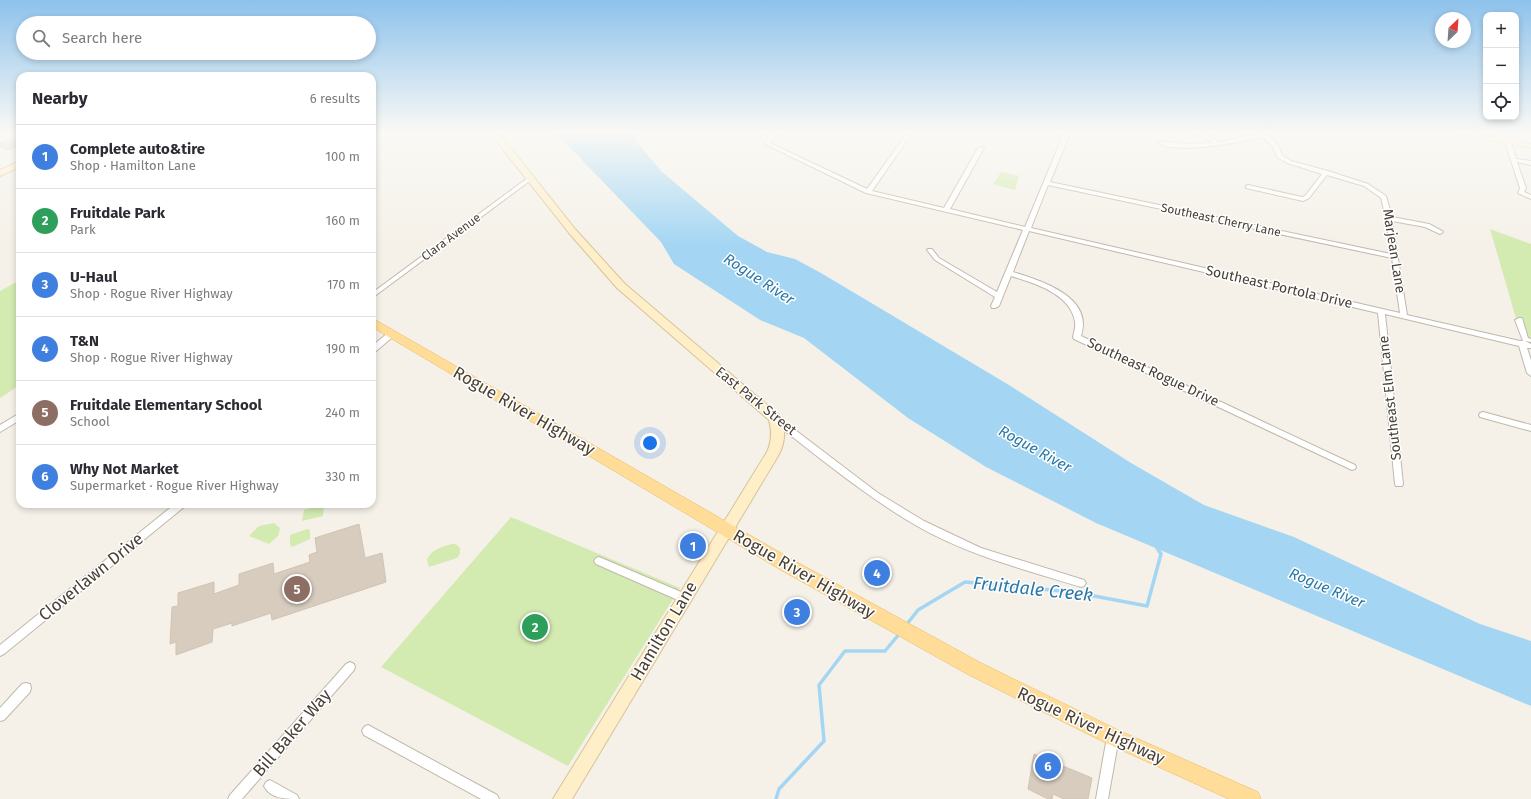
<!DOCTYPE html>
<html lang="en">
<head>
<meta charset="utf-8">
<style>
	body { margin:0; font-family:"Fira Sans",sans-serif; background:#f7f7f7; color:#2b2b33 }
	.controls { position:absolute; right:12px; top:12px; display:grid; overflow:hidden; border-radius:8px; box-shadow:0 2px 6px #0003 }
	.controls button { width:36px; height:36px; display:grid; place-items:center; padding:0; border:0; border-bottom:1px solid #e1e1e2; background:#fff; color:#2b2b33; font:20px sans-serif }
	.compass { position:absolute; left:1435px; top:12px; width:36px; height:36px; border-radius:50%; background:#fff; box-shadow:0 2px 6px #0003; rotate:25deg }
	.you { position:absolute; left:650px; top:443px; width:14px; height:14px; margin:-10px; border:3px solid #fff; border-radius:50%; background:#1a73e8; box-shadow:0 0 0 6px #1a73e833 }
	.badge { display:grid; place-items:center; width:26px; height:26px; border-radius:50%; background:#ea580c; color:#fff; font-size:13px; font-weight:700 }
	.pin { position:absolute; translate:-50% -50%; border:2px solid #fff; box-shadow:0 1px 4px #0006 }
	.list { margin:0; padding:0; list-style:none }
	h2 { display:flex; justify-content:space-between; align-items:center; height:52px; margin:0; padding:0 16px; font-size:17px }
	h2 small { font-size:13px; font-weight:400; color:#7c7c81 }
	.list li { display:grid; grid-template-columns:26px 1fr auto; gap:12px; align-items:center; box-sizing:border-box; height:64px; padding:0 16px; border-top:1px solid #e1e1e2 }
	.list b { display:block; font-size:15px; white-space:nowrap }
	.list p { margin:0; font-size:13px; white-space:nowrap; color:#7c7c81 }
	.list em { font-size:13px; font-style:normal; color:#7c7c81 }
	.icon { flex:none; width:22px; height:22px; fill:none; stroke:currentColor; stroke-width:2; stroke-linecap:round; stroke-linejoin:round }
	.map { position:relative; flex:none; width:1531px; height:799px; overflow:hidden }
	.search { position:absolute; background:#fff; box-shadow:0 2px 6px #0003; left:16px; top:16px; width:360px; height:44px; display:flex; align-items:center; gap:10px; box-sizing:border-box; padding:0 14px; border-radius:22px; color:#7c7c81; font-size:15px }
	.panel { position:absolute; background:#fff; box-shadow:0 2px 6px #0003; left:16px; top:72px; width:360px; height:436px; border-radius:12px }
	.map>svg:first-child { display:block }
	.green { fill:#d3eab1 }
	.water { fill:#a4d6f3 }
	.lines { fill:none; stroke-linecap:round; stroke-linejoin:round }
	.stream { stroke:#a4d6f3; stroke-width:3.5 }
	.building { fill:#d7ccbe; stroke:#d2c3b1 }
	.street-casing { stroke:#c1b8ab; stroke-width:2 }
	.secondary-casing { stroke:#d6c398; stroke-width:2 }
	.primary-casing { stroke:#e8ba64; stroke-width:1 }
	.street { fill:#fff; fill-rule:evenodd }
	.secondary { fill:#ffefc9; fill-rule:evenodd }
	.primary { fill:#ffdd98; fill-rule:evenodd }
	.labels { text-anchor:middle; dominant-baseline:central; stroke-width:3; stroke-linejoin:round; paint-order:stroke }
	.far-street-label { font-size:12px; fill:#494137; stroke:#fff }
	.street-label { font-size:14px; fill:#494137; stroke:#fff }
	.water-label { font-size:15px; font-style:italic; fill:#2978a8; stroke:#fff }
	.near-street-label { font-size:17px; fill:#494137; stroke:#fff }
	.near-water-label { font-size:18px; font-style:italic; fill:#2978a8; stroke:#fff }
</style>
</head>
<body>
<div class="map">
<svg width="1531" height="799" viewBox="0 0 1531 799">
	<rect width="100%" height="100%" fill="#f5f1e9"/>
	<path class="green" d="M 1001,172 L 1019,176 L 1015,190 L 993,184 Z
		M 1490,229 L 1531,244 L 1531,341 L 1522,339 Z
		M 20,280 L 20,385 L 0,398 L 0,291 Z
		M 322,505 L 324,506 L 323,516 L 302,521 L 304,510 Z
		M 511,517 L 680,588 L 568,766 L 381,667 Z
		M 274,523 L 280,528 L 278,536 L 269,544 L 249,536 L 259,526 Z
		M 307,529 L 310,530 L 310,539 L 292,547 L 290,545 L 290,535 Z
		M 452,544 L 456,544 L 460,548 L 460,554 L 457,558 L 429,567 L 427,560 C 431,549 442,547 452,544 Z"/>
	<path class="water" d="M 556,133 L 635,133 L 636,141 L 661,171 L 738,236 L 767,252 L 795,259 L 821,273 L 1009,385 L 1131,463 L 1204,505 L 1294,537 L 1480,624 L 1531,641 L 1531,706 L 1096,523 L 986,467 L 908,418 L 804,338 L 760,320 L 674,264 L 661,242 Z"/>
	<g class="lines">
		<path class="stream" d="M 907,624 L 918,610 L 965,582 L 1073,592 L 1147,606 L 1161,554 L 1157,548
			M 776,799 L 779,789 L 824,741 L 819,685 L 845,651 L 885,651 L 900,633"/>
	</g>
	<path class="building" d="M 12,138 L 20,141 L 20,144 L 8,150 L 0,147 L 0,143 Z
		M 359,524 L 365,558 L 382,553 L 386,582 L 272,620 L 271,613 L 232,626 L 232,623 L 213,629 L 212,642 L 176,655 L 176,642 L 170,644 L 172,607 L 178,606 L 178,593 L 214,582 L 214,594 L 239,585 L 239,574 L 273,563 L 274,574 L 310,562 L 309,555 L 317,552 L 315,538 Z
		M 1034,754 L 1092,778 L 1088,799 L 1064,799 L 1053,794 L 1052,799 L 1048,799 L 1028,789 Z"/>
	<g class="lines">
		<g class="street-casing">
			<path id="street" d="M 773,133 L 778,133 L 770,143 L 867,189 L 907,133 L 912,133 L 872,191 L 944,208 L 978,148 L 983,147 L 984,148 L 950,209 L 1025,227 L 1064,133 L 1070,133 L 1050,182 L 1391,254 L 1386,218 L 1381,198 L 1364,186 L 1327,175 L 1309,198 L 1303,201 L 1246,188 L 1246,186 L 1248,185 L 1302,197 L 1305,196 L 1322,174 L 1287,163 L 1277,157 L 1273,147 L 1263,137 C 1240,142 1177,155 1158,143 L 1161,141 L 1186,144 L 1212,143 L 1198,133 L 1204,133 L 1219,142 L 1260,133 L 1266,133 L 1278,145 L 1282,155 L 1291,161 L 1328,171 L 1368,184 L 1386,196 L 1392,217 L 1429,224 L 1442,231 L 1443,232 L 1440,234 L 1425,227 L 1392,221 L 1407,315 L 1520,341 L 1523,341 L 1515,320 L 1519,318 L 1522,318 L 1528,338 L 1531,339 L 1531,342 L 1525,341 L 1531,344 L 1531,348 L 1527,348 L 1531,360 L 1531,376 L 1527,373 L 1519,346 L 1385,314 L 1403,484 L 1402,486 L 1396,486 L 1395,484 L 1378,313 L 1029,231 L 1013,272 C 1036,279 1083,293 1083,324 C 1083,328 1082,332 1081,336 L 1355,465 L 1356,467 L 1355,469 L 1352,470 L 1074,339 L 1073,337 C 1074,332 1076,327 1075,322 C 1071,294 1034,283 1011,276 L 999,306 L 995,308 L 992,308 L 991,306 L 995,297 L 935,260 L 927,250 L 928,249 L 932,249 L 939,258 L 997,292 L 1023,230 L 866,193 L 765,144 L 765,142 ZM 1048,185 L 1392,258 L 1400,313 L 1031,228 Z
				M 1508,140 L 1511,142 L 1516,159 L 1531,161 L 1531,165 L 1517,162 L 1526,188 L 1524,192 L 1531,195 L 1531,199 L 1518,193 L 1520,188 L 1505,142 Z
				M 529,177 L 532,179 L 531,180 L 372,298 L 372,293 Z
				M 389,332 L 392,332 L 396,334 L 375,352 L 372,352 L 372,346 Z
				M 1483,412 L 1531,425 L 1531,431 L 1480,417 L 1479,415 L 1480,413 Z
				M 20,413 L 20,420 L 0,432 L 0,425 Z
				M 775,416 L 778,417 L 878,493 L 924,521 L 981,548 L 1084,580 L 1086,583 L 1084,586 L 1081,587 C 1026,570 967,555 917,526 C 865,496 819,457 772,421 L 771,419 Z
				M 175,504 L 186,504 L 184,507 L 4,654 L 0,656 L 0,645 Z
				M 599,557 L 688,595 L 689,598 L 688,601 L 684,602 L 680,601 L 596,564 L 594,561 L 596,558 Z
				M 350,662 L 354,664 L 355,667 L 354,670 L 242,799 L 228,799 L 230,795 L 346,664 Z
				M 26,683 L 30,684 L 31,688 L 30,692 L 4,720 L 0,721 L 0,708 L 22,684 Z
				M 368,725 L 497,795 L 499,799 L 481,799 L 364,735 L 362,731 L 364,727 Z
				M 1113,731 L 1117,733 L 1119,737 L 1108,799 L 1096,799 L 1107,737 L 1109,733 Z
				M 270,780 L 297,795 L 299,799 C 287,799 270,799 264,786 L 266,782 Z"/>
		</g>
		<g class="secondary-casing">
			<path id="secondary" d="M 490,133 L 499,133 L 575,229 L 625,284 L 779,415 C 787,428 785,444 778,456 L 572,799 L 553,799 L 767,452 C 772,441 772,431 769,420 L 617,288 L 569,233 Z
				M 1453,133 L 1473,133 L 1531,144 L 1531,148 Z
				M 20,161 L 20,167 L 0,176 L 0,170 Z"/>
		</g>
		<g class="primary-casing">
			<path id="primary" d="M 372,318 L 793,560 L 981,663 L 1120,731 L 1258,792 L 1261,799 L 1229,799 L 1106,743 L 969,675 L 781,570 L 372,327 Z"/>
		</g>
		<use href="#street" class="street"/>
		<use href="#secondary" class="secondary"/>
		<use href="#primary" class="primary"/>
	</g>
	<linearGradient id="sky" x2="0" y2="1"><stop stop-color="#8dc2ec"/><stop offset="0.54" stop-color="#faf9f5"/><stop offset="1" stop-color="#faf9f5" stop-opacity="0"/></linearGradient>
	<rect width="1531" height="245" fill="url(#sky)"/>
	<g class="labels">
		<g class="far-street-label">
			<text transform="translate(1221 220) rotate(12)">Southeast Cherry Lane</text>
			<text transform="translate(451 237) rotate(-37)">Clara Avenue</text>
		</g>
		<g class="street-label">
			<text transform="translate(1394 251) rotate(81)">Marjean Lane</text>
			<text transform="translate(1279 287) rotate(13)">Southeast Portola Drive</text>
			<text transform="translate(1153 372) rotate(25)">Southeast Rogue Drive</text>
			<text transform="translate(1390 398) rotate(-96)">Southeast Elm Lane</text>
			<text transform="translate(756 401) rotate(39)">East Park Street</text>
		</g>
		<g class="water-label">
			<text transform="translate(759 279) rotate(33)">Rogue River</text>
			<text transform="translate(1035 449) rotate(29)">Rogue River</text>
			<text transform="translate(1327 588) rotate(23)">Rogue River</text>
		</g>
		<g class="near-street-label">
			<text transform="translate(524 411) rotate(30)">Rogue River Highway</text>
			<text transform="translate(804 574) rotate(30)">Rogue River Highway</text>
			<text transform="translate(91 577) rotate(-39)">Cloverlawn Drive</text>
			<text transform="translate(664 631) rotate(-59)">Hamilton Lane</text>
			<text transform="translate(1091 726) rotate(25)">Rogue River Highway</text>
			<text transform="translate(292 733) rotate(-49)">Bill Baker Way</text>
		</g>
		<g class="near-water-label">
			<text transform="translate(1033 589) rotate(6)">Fruitdale Creek</text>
		</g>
	</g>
</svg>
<div class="controls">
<button>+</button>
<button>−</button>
<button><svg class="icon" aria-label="locate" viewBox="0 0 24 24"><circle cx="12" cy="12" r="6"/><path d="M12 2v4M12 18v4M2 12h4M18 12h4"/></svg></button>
</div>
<svg class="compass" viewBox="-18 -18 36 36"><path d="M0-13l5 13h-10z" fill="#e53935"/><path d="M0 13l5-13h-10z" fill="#7c7c81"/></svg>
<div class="you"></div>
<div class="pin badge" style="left:693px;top:546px;background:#3f7fe0">1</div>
<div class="pin badge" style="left:535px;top:627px;background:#2e9e5b">2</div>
<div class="pin badge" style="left:797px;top:612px;background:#3f7fe0">3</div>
<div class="pin badge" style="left:877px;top:573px;background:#3f7fe0">4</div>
<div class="pin badge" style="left:297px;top:589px;background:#8d6e63">5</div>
<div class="pin badge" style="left:1048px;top:766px;background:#3f7fe0">6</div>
<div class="search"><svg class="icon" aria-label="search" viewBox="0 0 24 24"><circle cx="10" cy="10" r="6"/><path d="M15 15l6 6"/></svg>Search here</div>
<section class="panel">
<h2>Nearby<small>6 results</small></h2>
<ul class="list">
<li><span class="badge" style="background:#3f7fe0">1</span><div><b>Complete auto&amp;tire</b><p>Shop · Hamilton Lane</p></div><em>100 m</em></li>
<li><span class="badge" style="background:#2e9e5b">2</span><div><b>Fruitdale Park</b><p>Park</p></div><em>160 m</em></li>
<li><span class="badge" style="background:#3f7fe0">3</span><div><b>U-Haul</b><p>Shop · Rogue River Highway</p></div><em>170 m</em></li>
<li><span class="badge" style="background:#3f7fe0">4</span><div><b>T&amp;N</b><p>Shop · Rogue River Highway</p></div><em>190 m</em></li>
<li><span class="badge" style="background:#8d6e63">5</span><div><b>Fruitdale Elementary School</b><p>School</p></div><em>240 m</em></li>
<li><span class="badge" style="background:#3f7fe0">6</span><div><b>Why Not Market</b><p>Supermarket · Rogue River Highway</p></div><em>330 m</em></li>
</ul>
</section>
</div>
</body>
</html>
